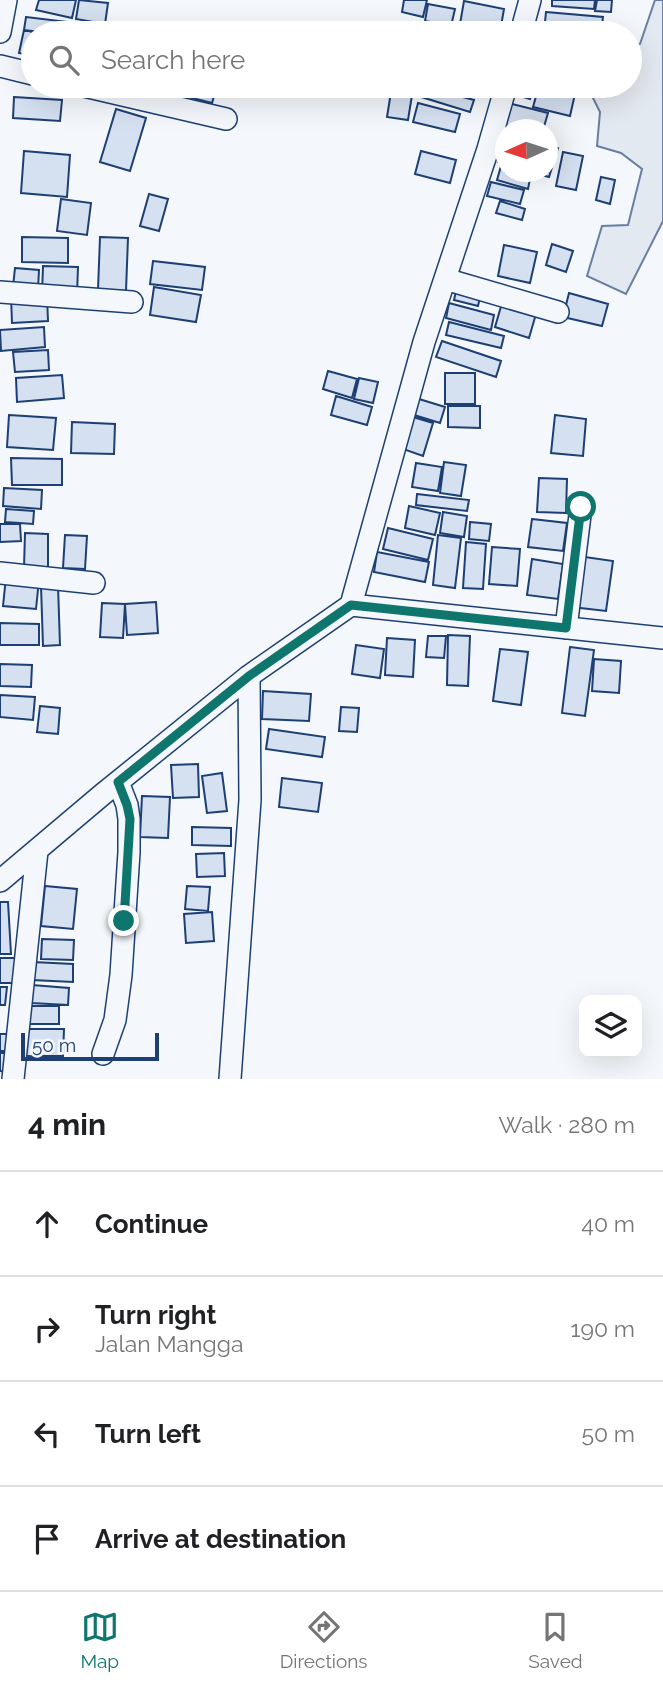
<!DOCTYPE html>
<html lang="en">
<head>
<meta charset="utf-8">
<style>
	body { margin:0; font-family:Raleway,sans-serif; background:#f6f6f6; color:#202124 }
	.controls { position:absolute; right:21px; bottom:21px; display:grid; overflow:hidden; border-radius:14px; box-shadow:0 7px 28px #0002 }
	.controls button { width:63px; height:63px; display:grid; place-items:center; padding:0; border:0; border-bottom:2px solid #e0e0e0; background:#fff; color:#202124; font:35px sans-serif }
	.compass { position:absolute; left:495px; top:119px; width:63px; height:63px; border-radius:50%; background:#fff; box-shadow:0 7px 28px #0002; rotate:267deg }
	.scale { position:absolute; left:21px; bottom:18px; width:138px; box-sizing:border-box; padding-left:7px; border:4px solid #1d3f73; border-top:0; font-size:19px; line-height:24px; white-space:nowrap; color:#1d3f73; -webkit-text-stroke:5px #f4f7fb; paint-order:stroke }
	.stop { position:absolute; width:21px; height:21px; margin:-16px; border:5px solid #0f766e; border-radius:50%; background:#fff }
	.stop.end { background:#0f766e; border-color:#fff; box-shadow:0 2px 7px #0008 }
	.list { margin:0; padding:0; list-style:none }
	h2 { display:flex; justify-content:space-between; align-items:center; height:91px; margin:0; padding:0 28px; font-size:30px }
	h2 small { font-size:23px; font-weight:400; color:#757577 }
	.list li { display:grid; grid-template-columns:46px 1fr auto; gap:21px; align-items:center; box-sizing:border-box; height:105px; padding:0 28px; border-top:2px solid #e0e0e0 }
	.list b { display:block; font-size:26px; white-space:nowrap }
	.list p { margin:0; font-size:23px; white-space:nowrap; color:#757577 }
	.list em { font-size:23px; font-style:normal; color:#757577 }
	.icon { flex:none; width:38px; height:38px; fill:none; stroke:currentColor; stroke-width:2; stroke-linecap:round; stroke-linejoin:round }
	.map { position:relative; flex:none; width:663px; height:1079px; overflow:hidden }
	.search { position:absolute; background:#fff; box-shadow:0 7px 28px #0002; left:21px; right:21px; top:21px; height:77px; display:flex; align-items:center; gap:18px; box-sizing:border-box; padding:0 24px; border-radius:38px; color:#757577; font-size:26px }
	.sheet { height:511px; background:#fff }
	nav { display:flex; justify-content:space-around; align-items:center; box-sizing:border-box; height:98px; border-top:2px solid #e0e0e0; background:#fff; font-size:19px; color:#757577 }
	nav a { display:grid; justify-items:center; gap:4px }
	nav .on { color:#0f766e }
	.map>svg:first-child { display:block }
	.green { fill:#e3e9f0; stroke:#687fa3; stroke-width:2 }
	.building { fill:#d5e0f0; stroke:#1d3f73; stroke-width:2 }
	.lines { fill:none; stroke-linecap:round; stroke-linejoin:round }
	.minor-casing { stroke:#1d3f73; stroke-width:24 }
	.minor { stroke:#f4f7fb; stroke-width:21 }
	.route { stroke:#0f766e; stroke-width:9 }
</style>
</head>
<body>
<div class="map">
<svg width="663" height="1079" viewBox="0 0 663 1079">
	<rect width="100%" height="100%" fill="#f4f7fb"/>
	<path class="green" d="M 655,0 L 663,0 L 663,221 L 626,294 L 587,276 L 602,226 L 628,225 L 642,169 L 621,153 L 597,146 L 600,112 L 587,86 L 630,86 L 630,46 L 640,44 Z"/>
	<path class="building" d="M 39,0 L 76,0 L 72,18 L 36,10 Z
		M 79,0 L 108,3 L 105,24 L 76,19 Z
		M 404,0 L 427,0 L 423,17 L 402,12 Z
		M 552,0 L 595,0 L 594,9 L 552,6 Z
		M 597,0 L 612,0 L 611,12 L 595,11 Z
		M 464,1 L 504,9 L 500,32 L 460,24 Z
		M 428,4 L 455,9 L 451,26 L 425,21 Z
		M 546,12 L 603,17 L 601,33 L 544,32 Z
		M 26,17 L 68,22 L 66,33 L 48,33 L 24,30 Z
		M 24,30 L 37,33 L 33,33 L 33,56 L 19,53 Z
		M 178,86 L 217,86 L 212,103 L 176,94 Z
		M 421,86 L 474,100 L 470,112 L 418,96 Z
		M 441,86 L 478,86 L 475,96 Z
		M 513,86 L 534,86 L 530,99 L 510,93 Z
		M 539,86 L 545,86 L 575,94 L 570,116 L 533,107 Z
		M 391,92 L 412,95 L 408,120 L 387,117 Z
		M 14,97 L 62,100 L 60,121 L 13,118 Z
		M 418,103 L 460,114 L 455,132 L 413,122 Z
		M 508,103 L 548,113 L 543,130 L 511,130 L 502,127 Z
		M 116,109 L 146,118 L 130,171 L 100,162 Z
		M 505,138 L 505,164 L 498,162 Z
		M 548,144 L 558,148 L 549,177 L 530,172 L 548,172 Z
		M 24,151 L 70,155 L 67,197 L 21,193 Z
		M 421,151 L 456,160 L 450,183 L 415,174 Z
		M 563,152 L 583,156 L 576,190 L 556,186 Z
		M 501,166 L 505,167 L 505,172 L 522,172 L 531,174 L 528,189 L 497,180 Z
		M 601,177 L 615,180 L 610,204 L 596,200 Z
		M 491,182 L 524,190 L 520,204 L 487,196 Z
		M 149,194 L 168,199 L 159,231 L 140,226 Z
		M 61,199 L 91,203 L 87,235 L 57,231 Z
		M 500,201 L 525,209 L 522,220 L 496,213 Z
		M 22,237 L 68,238 L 68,263 L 22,262 Z
		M 100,237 L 128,238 L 126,291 L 98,290 Z
		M 552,244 L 573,251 L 566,272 L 546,265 Z
		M 504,245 L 537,252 L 530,283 L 498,276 Z
		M 153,261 L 205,267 L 202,290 L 150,284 Z
		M 43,266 L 78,267 L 77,295 L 42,294 Z
		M 15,268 L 39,270 L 38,289 L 13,287 Z
		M 154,287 L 201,295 L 196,322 L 150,315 Z
		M 457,287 L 481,293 L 478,306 L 454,300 Z
		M 569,293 L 608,304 L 602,326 L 563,317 Z
		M 47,296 L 48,321 L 12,323 L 11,297 Z
		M 449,303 L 494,315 L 491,330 L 446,318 Z
		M 502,303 L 536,314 L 529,338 L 495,327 Z
		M 449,322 L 504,336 L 501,348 L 446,335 Z
		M 44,327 L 45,347 L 1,351 L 0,330 Z
		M 442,341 L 501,361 L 496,377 L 436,357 Z
		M 48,350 L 49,370 L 15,372 L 13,352 Z
		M 328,371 L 357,379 L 352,398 L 323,389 Z
		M 445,373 L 475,373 L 475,404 L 445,404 Z
		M 62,375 L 64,398 L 17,402 L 16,378 Z
		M 359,378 L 378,382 L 373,403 L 354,399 Z
		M 336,396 L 372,407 L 367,425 L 331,415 Z
		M 419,399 L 445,407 L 440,423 L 414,415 Z
		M 448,406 L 480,406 L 480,428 L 448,427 Z
		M 9,415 L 56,418 L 53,450 L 7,447 Z
		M 555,415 L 586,419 L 583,456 L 551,453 Z
		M 413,417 L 433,423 L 423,456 L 403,449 Z
		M 72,422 L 115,424 L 114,454 L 71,453 Z
		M 11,458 L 62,459 L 62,485 L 12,485 Z
		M 444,462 L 466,465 L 461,496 L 440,493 Z
		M 416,463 L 442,467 L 438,491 L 412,487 Z
		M 539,478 L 567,479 L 566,513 L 537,512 Z
		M 4,488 L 42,490 L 41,509 L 3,506 Z
		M 417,494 L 469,500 L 467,511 L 416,505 Z
		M 409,506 L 440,513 L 435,535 L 405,528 Z
		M 6,509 L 34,511 L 33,524 L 5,522 Z
		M 443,512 L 467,516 L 464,537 L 440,533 Z
		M 532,519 L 567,523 L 563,551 L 528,547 Z
		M 470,522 L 491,524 L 489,541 L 469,539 Z
		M 0,524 L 20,524 L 21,541 L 0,542 Z
		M 388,528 L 433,539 L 428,560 L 383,549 Z
		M 25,533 L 48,534 L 48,568 L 24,568 Z
		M 65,535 L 87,536 L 85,569 L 63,568 Z
		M 438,535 L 461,538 L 455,588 L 433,585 Z
		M 466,542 L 486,544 L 483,589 L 463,588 Z
		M 492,547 L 520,549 L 517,586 L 489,584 Z
		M 377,552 L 429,562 L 425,582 L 374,572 Z
		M 578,556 L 613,561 L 606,611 L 572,607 Z
		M 532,559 L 563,564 L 558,599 L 527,595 Z
		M 6,577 L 39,580 L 36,609 L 3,606 Z
		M 41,586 L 58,586 L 60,645 L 43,646 Z
		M 156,602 L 158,633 L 127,635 L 125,604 Z
		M 102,603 L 125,604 L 123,638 L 100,637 Z
		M 0,623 L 39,624 L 39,645 L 0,645 Z
		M 448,635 L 470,636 L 468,686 L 447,685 Z
		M 428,636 L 446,636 L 444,658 L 426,657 Z
		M 387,638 L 415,640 L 413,677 L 385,675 Z
		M 356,645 L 384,649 L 380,678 L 352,674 Z
		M 570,647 L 594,650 L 585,716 L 562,713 Z
		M 500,649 L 528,652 L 521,705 L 493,701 Z
		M 594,659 L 621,661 L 619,693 L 592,691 Z
		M 0,664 L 32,665 L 31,687 L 0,686 Z
		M 263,691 L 311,694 L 309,721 L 262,719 Z
		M 0,695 L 35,697 L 33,720 L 0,717 Z
		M 40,706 L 60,708 L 58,734 L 37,732 Z
		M 341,707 L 359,708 L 357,732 L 339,731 Z
		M 269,729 L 325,737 L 322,757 L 266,749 Z
		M 198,764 L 199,797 L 173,798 L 171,765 Z
		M 222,773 L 227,811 L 207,813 L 202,776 Z
		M 282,778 L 322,783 L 318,812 L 279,807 Z
		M 142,796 L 170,797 L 168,838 L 140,837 Z
		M 192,827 L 231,828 L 231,846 L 192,845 Z
		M 224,853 L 225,876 L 197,877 L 196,854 Z
		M 45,886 L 77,889 L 73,929 L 41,926 Z
		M 187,886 L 210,887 L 208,911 L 185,909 Z
		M 0,902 L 8,902 L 11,954 L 0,954 Z
		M 212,912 L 214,941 L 186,943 L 184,914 Z
		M 42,939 L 74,940 L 73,960 L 41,959 Z
		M 0,958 L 19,958 L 19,983 L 0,983 Z
		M 33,962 L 73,964 L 73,982 L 32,980 Z
		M 32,985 L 69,988 L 68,1005 L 31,1003 Z
		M 0,987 L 7,987 L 5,1005 L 0,1005 Z
		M 30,1006 L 59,1006 L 59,1024 L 30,1024 Z
		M 26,1029 L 64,1029 L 63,1056 L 25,1056 Z
		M 0,1034 L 11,1034 L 10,1051 L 0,1051 Z
		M 0,1053 L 7,1053 L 6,1072 L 0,1071 Z"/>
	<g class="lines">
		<g class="minor-casing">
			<path id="minor" d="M 0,32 L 6,0
				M 521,33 L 530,0
				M 0,66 L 33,74
				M 84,86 L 226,119
				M 445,279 L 558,312
				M 0,292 L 132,302
				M 0,573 L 94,583
				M 351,605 L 424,342 L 488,149 L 506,86
				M 566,628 L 581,507
				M 0,881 L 103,794 L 249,676 L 351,605 L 663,638
				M 103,1054 L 115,1020 L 121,975 L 129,852 L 129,819 L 127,805 L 118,782
				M 13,1079 L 37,851
				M 230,1079 L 250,800 L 249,676"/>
		</g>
		<use href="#minor" class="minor"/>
	</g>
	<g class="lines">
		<path class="route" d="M 124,921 L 130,819 L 127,805 L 118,782 L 249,676 L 351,605 L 566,628 L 581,507"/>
	</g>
</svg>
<div class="controls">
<button><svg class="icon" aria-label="layers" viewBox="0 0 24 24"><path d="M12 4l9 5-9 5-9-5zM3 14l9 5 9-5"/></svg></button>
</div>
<svg class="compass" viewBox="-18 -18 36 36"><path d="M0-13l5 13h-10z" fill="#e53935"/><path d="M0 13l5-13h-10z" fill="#757577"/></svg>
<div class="scale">50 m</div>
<div class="stop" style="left:581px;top:507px"></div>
<div class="stop end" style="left:124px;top:921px"></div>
<div class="search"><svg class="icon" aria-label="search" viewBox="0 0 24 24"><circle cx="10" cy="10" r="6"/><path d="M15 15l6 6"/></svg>Search here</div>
</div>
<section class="sheet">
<h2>4 min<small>Walk · 280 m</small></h2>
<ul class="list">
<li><svg class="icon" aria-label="ahead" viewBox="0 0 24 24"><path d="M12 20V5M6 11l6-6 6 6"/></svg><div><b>Continue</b></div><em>40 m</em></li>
<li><svg class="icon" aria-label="right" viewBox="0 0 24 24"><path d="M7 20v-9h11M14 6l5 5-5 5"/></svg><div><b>Turn right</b><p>Jalan Mangga</p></div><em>190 m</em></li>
<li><svg class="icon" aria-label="left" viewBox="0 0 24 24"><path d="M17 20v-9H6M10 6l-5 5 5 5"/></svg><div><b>Turn left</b></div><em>50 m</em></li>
<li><svg class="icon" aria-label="arrive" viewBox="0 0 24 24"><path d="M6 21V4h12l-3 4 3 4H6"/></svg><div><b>Arrive at destination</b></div></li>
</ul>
</section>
<nav>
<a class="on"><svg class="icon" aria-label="map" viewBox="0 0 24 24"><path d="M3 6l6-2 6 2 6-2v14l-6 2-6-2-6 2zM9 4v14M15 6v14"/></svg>Map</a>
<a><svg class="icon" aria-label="directions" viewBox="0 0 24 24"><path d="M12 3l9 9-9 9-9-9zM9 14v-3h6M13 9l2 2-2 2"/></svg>Directions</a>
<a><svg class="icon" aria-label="saved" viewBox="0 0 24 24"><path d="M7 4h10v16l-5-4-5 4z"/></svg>Saved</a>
</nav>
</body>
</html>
